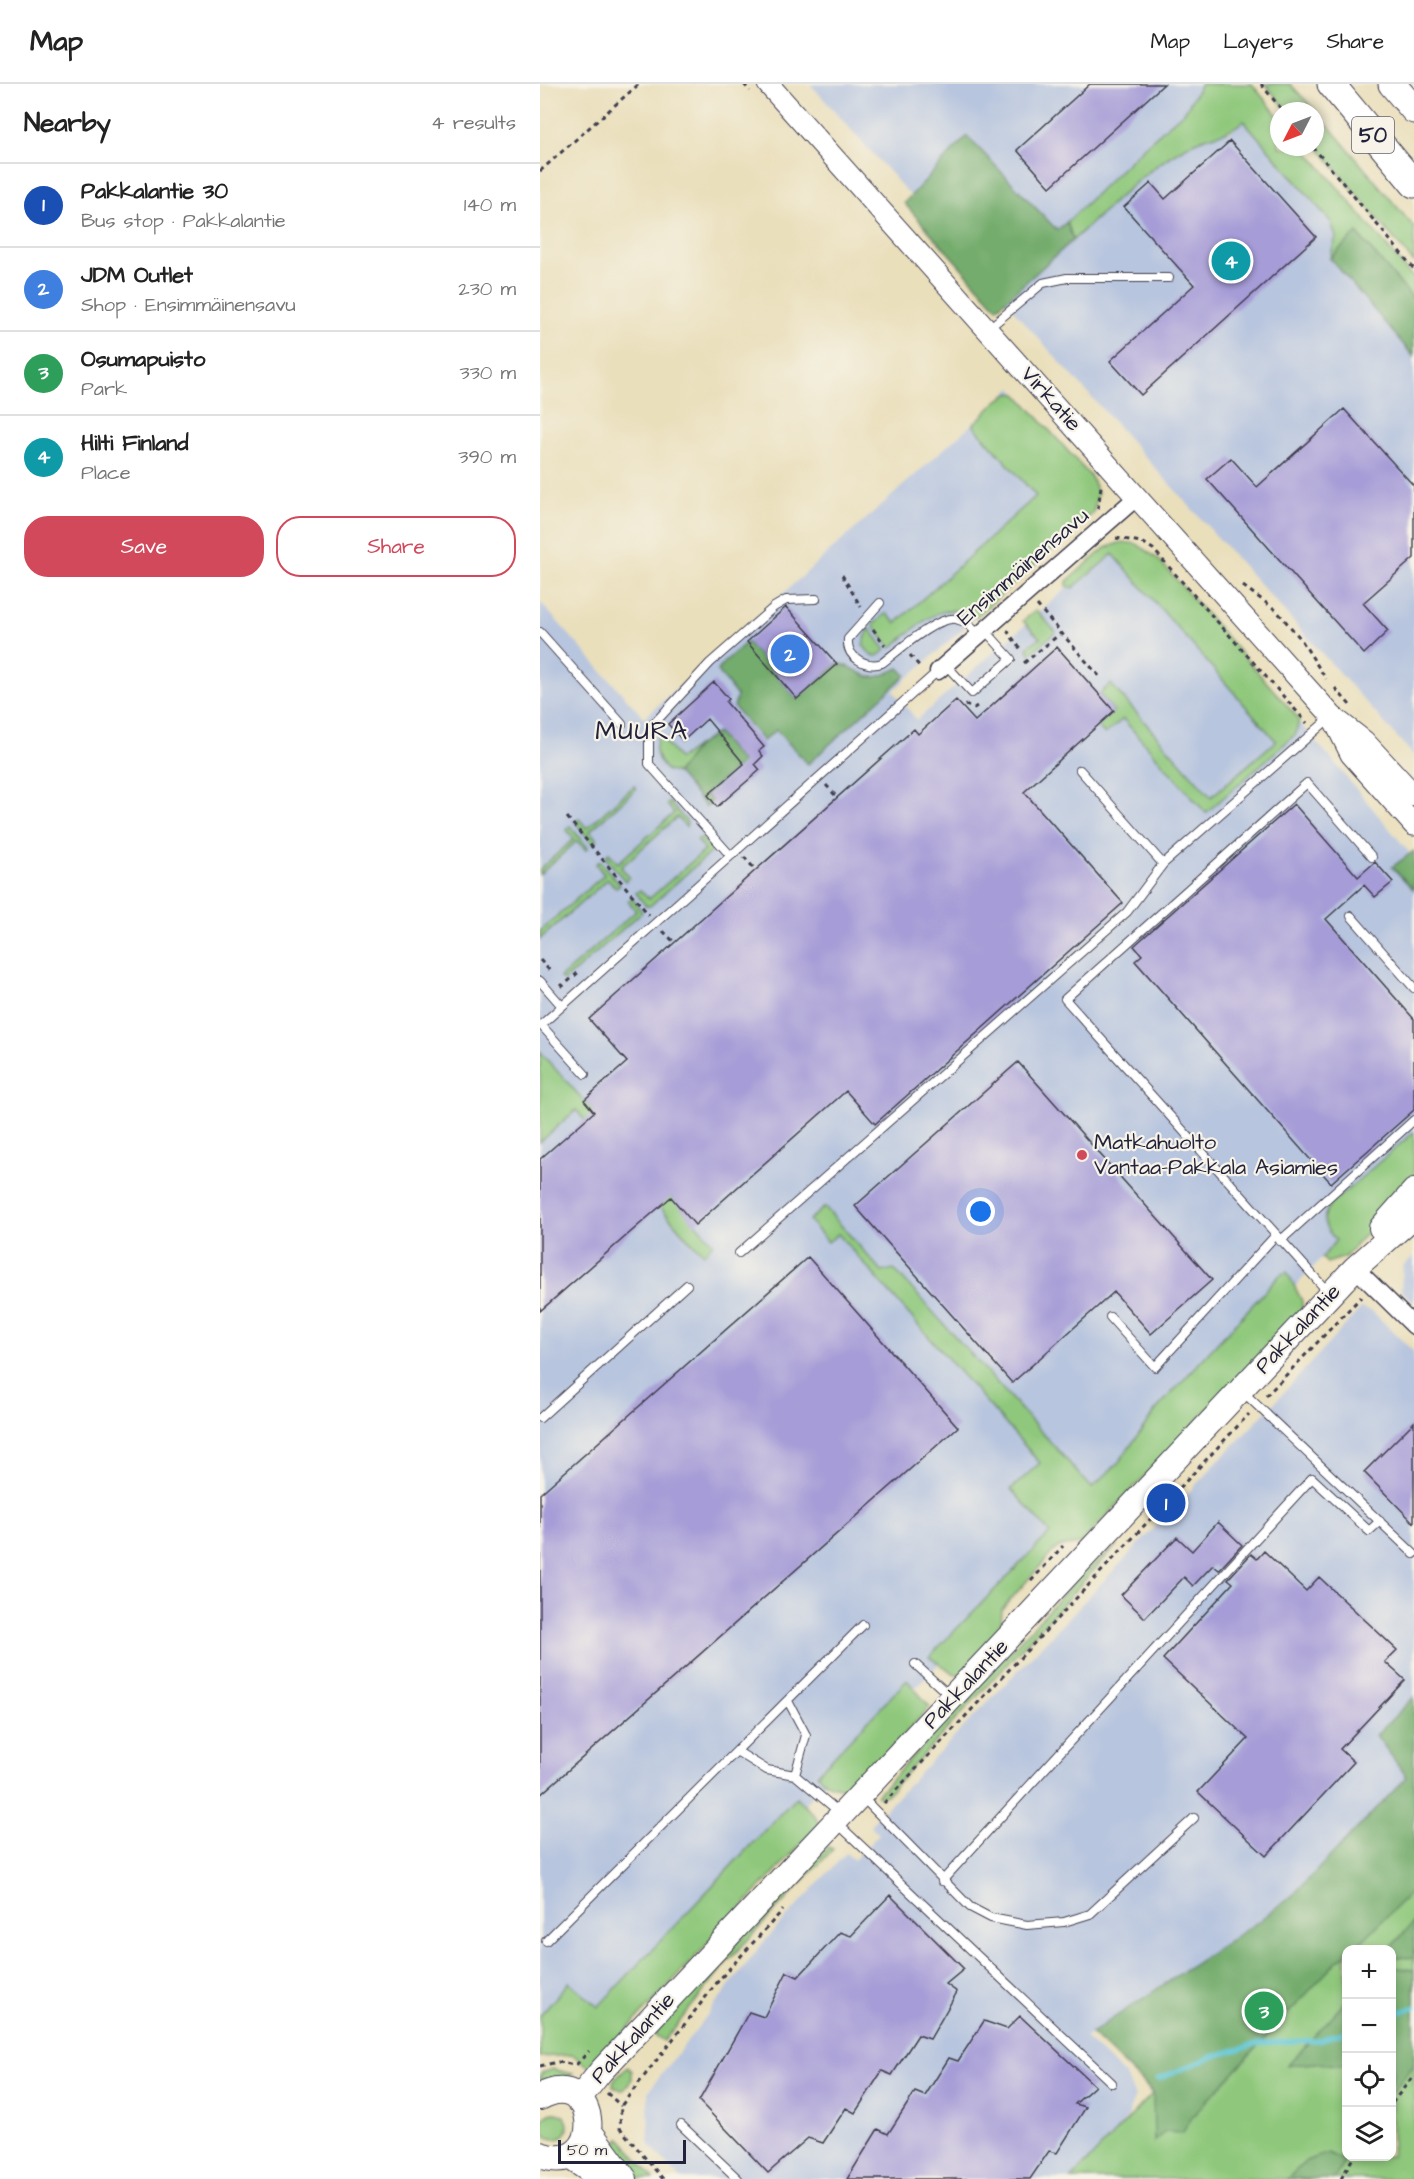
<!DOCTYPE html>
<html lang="en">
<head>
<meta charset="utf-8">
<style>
	body { margin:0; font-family:"Architects Daughter",sans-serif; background:#f6f6f6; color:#222 }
	.controls { position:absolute; right:18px; bottom:18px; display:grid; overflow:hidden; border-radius:12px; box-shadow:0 3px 9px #0003 }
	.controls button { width:54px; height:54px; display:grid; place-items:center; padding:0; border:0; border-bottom:2px solid #e0e0e0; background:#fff; color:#222; font:30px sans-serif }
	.compass { position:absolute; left:730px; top:18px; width:54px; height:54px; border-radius:50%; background:#fff; box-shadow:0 3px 9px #0003; rotate:228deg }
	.scale { position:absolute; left:18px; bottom:15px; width:128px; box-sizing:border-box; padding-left:6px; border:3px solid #22223b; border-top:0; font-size:16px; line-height:21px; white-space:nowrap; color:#22223b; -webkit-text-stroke:4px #f7f3e8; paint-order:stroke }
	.you { position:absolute; left:441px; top:1128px; width:21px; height:21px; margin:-15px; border:4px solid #fff; border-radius:50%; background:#1a73e8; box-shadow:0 0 0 9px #1a73e833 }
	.badge { display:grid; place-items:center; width:39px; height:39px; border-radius:50%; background:#d1495b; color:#fff; font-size:20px; font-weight:700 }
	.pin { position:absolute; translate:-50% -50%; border:3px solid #fff; box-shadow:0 2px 6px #0006 }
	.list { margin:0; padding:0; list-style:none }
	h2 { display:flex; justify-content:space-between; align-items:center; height:78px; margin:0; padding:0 24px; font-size:26px }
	h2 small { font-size:20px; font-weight:400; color:#767676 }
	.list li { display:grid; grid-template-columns:39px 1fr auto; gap:18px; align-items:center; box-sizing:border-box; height:84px; padding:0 24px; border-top:2px solid #e0e0e0 }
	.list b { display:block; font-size:22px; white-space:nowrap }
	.list p { margin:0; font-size:20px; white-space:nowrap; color:#767676 }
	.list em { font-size:20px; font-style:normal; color:#767676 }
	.actions { display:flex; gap:12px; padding:18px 24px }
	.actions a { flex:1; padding:14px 0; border:2px solid #d1495b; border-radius:24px; text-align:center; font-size:21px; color:#d1495b }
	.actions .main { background:#d1495b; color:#fff }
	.icon { flex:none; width:33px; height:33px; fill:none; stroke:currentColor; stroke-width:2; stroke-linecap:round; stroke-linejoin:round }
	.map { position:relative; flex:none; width:874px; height:2095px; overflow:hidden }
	header { display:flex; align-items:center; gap:36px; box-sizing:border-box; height:84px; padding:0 30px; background:#fff; border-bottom:2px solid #e0e0e0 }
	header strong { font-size:28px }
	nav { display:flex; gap:33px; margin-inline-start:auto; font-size:21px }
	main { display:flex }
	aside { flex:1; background:#fff }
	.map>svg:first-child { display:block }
	.industrial { fill:#b7c5de }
	.green { fill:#8fc87c; stroke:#58755c; stroke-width:1.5; fill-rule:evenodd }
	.forest { fill:#73ac6c; stroke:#4a6754; stroke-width:1.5 }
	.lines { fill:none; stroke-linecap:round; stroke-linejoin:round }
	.stream { stroke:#5ac5d4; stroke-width:5 }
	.building { fill:#a69cd7 }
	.service-casing { stroke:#403e4e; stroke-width:10 }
	.minor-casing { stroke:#403e4e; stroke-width:19 }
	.tertiary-casing { stroke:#403e4e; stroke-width:23 }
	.secondary-casing { stroke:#403e4e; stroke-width:26 }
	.primary-casing { stroke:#403e4e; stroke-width:28 }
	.trunk-casing { stroke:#403e4e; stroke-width:29 }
	.path { stroke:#403e4e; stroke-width:3; stroke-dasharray:4.5 4.5; stroke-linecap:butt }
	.service { stroke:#fff; stroke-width:8 }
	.minor { stroke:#fff; stroke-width:16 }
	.tertiary { stroke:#fff; stroke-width:21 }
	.secondary { stroke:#fff; stroke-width:24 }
	.primary { stroke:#fff; stroke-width:26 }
	.trunk { stroke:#fff; stroke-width:27 }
	.poi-dot { fill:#d1495b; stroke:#f7f3e8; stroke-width:2 }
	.labels { text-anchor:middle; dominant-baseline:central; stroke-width:4.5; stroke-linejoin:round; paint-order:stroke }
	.shield { fill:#f7f3e8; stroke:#62616f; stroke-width:1.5 }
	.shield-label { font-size:21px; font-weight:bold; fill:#22223b }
	.street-label { font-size:22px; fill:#22223b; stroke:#f7f3e8 }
	.poi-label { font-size:22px; fill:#22223b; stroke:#f7f3e8; text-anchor:start }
	.quarter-label { font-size:26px; letter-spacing:1.5px; fill:#22223b; stroke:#f7f3e8 }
</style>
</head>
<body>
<header>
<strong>Map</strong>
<nav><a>Map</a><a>Layers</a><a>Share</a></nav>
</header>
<main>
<aside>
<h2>Nearby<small>4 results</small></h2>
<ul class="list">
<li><span class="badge" style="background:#1a4fb4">1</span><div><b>Pakkalantie 30</b><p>Bus stop · Pakkalantie</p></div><em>140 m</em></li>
<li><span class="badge" style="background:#3f7fe0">2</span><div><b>JDM Outlet</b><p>Shop · Ensimmäinensavu</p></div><em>230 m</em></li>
<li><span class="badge" style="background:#2e9e5b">3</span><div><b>Osumapuisto</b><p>Park</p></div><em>330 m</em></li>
<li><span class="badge" style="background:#0f9aa8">4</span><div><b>Hilti Finland</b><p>Place</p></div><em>390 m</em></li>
</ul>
<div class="actions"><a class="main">Save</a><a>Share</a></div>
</aside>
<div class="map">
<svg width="874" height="2095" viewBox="0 0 874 2095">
	<rect width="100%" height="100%" fill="#f7f3e8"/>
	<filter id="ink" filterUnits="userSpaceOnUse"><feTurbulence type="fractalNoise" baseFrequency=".0167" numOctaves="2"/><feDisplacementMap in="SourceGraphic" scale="12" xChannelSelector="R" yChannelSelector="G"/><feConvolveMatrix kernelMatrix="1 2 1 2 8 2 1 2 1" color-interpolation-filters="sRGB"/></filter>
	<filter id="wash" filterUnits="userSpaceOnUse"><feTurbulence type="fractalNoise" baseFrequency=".008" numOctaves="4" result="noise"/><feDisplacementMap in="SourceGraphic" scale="24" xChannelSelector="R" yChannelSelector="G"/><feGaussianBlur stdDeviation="1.35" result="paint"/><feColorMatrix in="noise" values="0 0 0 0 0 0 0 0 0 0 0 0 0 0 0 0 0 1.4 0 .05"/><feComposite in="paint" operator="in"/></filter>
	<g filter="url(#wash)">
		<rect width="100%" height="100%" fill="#eadfbb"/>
		<path class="industrial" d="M 270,0 L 661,0 L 656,10 L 688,49 L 704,37 L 874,229 L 874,672 Z
			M 472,304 L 551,393 L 556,411 L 556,423 L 553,429 L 353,607 L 377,636 L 572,464 L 607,469 L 788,671 L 874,774 L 874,1066 L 782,1174 L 548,1424 L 43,1951 L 0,1943 L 0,518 L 104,634 Z
			M 874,1172 L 874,1219 L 861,1206 L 863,1182 Z
			M 821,1224 L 832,1227 L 874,1268 L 874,1756 L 545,1954 L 586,1992 L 595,2013 L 589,2031 L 575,2049 L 531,2095 L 141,2095 L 109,2060 L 108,2008 L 222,1860 L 306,1769 L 314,1776 L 339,1750 L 330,1741 L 735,1318 Z"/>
		<path class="green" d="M 661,0 L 712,0 L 739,33 L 739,63 L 764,63 L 874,195 L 874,216 L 817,150 L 790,174 L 796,153 L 791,138 L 704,37 C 683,53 673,49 653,59 C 607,82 571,122 533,156 L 527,138 L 607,60 L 645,27 Z
			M 725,0 L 750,0 L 775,26 L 874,143 L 874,179 L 775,60 L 775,27 L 748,27 Z
			M 470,309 L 477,310 L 551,393 L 558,409 L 553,429 L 436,533 C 401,512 377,544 351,564 L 333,541 L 346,529 L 356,539 L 496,412 L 433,341 L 458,316 Z
			M 582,458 L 597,460 L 618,475 L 759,635 L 756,650 L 666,729 L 583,635 L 565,650 L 557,642 L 574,627 L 559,610 L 571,600 L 671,713 L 736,657 L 573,470 L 533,504 L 527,502 L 527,497 L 565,464 Z
			M 496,526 L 516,548 L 490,570 L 487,563 L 500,554 L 483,537 Z
			M 329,544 L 346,566 L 337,572 L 331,571 L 323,561 Z
			M 118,650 L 139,675 L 157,662 L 137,689 L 127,687 C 115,674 114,667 118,650 Z
			M 94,702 L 96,705 L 50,747 L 57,756 L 53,760 L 35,738 L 39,735 L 47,744 Z
			M 129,718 L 147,738 L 146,743 L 137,733 L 81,783 L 89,793 L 85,797 L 65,773 L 69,769 L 78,779 L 134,729 L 126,720 Z
			M 30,742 L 48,764 L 46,766 L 37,757 L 0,790 L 0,785 L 34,755 L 27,746 Z
			M 161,754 L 173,766 L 110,822 L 106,822 L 96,809 L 100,806 L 109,815 L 165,766 L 157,756 Z
			M 60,777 L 80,801 L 76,804 L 68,795 L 0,855 L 0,847 L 64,791 L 56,780 Z
			M 92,814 L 102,828 L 24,897 L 20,894 L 96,827 L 88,817 Z
			M 0,968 L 173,1159 L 164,1170 L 147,1154 L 36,1026 L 0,1058 Z
			M 874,1048 L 874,1096 L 805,1173 L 787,1179 L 782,1174 L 796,1156 C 784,1144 780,1136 790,1121 Z
			M 285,1123 L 342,1188 L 354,1185 L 552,1404 L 579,1378 L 616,1326 L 740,1191 L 747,1188 L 762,1217 L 762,1226 L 540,1460 L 518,1463 L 511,1470 L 462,1525 L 461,1540 L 453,1555 L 423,1589 L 415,1590 L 389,1573 L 510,1449 L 471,1405 L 500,1379 L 298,1150 L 288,1158 L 269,1136 Z
			M 577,1461 L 346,1711 L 341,1713 L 337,1711 L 542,1490 Z
			M 367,1596 L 390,1623 L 313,1705 C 298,1703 287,1703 277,1690 Z
			M 256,1713 L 276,1733 L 279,1741 L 51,1984 L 33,1971 L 0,1973 L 0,1932 L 29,1898 L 58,1923 Z
			M 874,1756 L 874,2095 L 531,2095 L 613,2009 L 551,1949 L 733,1905 ZM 806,1866 L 852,1866 L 852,2072 L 806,2072 Z
			M 288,1763 L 293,1765 L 187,1878 L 124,1957 L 115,1951 L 130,1930 Z
			M 88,1983 L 92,1987 L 92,1995 L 83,2006 L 73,2003 L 74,1996 Z
			M 12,1985 L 33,1990 C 23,1997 11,2000 0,1995 L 1,1989 Z
			M2 2042a13 13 0 1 1 26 0a13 13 0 1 1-26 0Z
			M 80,2055 L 82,2056 L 114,2095 L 96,2095 L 70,2065 Z"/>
		<path class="forest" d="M 427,52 L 517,146 L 527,138 L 533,156 L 457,224 L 364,119 Z
			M 817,149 L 874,216 L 874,273 L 790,174 Z
			M 207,558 L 257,615 L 297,580 C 311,579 321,594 335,593 C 343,592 352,587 359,584 L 366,591 L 268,680 L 236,646 L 223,657 L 194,623 L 197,612 L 178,587 L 183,579 Z
			M 177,649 L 202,679 L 166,710 L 172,718 L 166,723 L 137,689 L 157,662 Z
			M 874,767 L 874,806 L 852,783 Z
			M 874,1613 L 874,1805 L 814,1865 L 806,1866 L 806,1871 L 798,1876 L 650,2035 L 643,2049 L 624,2048 L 614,2058 L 613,2008 L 551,1949 L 716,1839 L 753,1811 L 867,1693 L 836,1651 Z
			M 874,1838 L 874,1874 L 852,1873 L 852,1866 L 849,1865 Z
			M 852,1883 L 874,1886 L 874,1980 L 852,2009 Z
			M 806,1917 L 806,2042 C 796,2023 802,2003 805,1982 L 777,1979 L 748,1981 Z
			M 788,2069 L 805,2077 L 794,2095 L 747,2095 L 766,2077 Z"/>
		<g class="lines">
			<path class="stream" d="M 852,1931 L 874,1923
				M 618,1995 L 671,1973 L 720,1959 L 778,1956 L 806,1948"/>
		</g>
		<g id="blocks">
			<path class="building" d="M 550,0 L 624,0 L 510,103 L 477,66 Z
				M 690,57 L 776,153 L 601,311 L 570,277 L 654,201 L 584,123 L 611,99 L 625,115 Z
				M 804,325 L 874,402 L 874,474 L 823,519 L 848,547 L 824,570 L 667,395 L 691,374 L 717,403 Z
				M 246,523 L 297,580 L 257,615 L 207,558 Z
				M 517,563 L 574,627 L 484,708 L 583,819 L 335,1040 L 306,1007 L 155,1141 L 131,1113 L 0,1227 L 0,1075 L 54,1028 L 44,1016 L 87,978 L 49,935 L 374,645 L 378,650 L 416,616 L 435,637 Z
				M 174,598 L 189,615 L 186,618 L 224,663 L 219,667 L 223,672 L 215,680 L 220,686 L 177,723 L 168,711 L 204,680 L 167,635 L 143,657 L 128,640 Z
				M 754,720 L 818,793 L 835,778 L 853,798 L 835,813 L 824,801 L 786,835 L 874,935 L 874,1026 L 791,1099 L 595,877 L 602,871 L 594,862 Z
				M 478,978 L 672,1196 L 611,1250 L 574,1208 L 472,1299 L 315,1122 Z
				M 268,1173 L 418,1343 L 0,1711 L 0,1410 Z
				M 874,1338 L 874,1439 L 824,1388 Z
				M 678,1438 L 702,1461 L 679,1486 L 673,1481 L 653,1502 L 644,1493 L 605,1534 L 581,1511 L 637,1453 L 652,1467 Z
				M 724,1467 L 766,1507 L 779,1493 L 857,1566 L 845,1578 L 865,1596 L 800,1665 L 814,1678 L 726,1772 L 658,1708 L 708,1655 L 623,1575 L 693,1499 L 688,1495 L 711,1470 L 717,1475 Z
				M 350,1811 L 424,1885 L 406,1900 L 417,1908 L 390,1955 L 378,1951 L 352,1991 L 342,1987 L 315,2029 L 306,2024 L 283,2059 L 268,2054 L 228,2089 L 159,2017 L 209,1928 L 224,1933 L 247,1888 L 258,1893 L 300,1848 L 311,1852 Z
				M 480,1932 L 555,2002 L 535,2020 L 546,2023 L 517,2069 L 509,2067 L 490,2095 L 307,2095 L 338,2045 L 348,2050 L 375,2008 L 385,2012 L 409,1974 L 418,1977 L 444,1937 L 467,1945 Z"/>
		</g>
	</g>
	<g filter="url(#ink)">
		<use href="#blocks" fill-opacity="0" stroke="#403e4e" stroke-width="1.5"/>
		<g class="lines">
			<g class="service-casing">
				<path id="service" d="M 448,245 L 503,199 L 527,194 L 629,194
					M 340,519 L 308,555 C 306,574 327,584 342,579 C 358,567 397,532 416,535 C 426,537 432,544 439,551
					M 0,548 L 82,640
					M 406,581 L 432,609 L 471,575 L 445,546
					M 540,686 L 623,780
					M 190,771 L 109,680 L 109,645 L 170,579 L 234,523 L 246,516 L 276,515
					M 811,832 L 874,904
					M 0,897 L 21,921
					M 45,990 L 1,941 L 398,587
					M 740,1157 L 874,1036
					M 199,1169 L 587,828 L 623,780 L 792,632
					M 788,1208 L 525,915 L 767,699 L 832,773
					M 570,1233 L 615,1283 L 736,1151
					M 702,1307 L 874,1470
					M 0,1334 L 147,1201
					M 375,1580 L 410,1612
					M 248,1617 L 266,1651 L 255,1691
					M 198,1668 L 227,1686 L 255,1691 L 299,1728
					M 321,1712 L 430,1823 L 451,1834 L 487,1841 L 524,1838 L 550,1830 L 654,1734
					M 297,1739 L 572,1999
					M 402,1797 L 772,1394 L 829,1447 L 840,1437
					M 6,1857 L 323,1541
					M 141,2041 L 198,2095"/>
			</g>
			<g class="minor-casing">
				<path id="minor" d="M 398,587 L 597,413
					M 815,1184 L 874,1242"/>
			</g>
			<g class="tertiary-casing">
				<path id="tertiary" d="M 228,0 L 792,632 L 824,657 L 874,711
					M 795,638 L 811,670 L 874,741"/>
			</g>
			<g class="secondary-casing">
				<path id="secondary" d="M 841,1144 L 874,1107
					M 38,2016 L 61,1987 L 815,1184 L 874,1132"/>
			</g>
			<g class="primary-casing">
				<path id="primary" d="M 0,2013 C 60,1979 69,2095 0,2071
					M 50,2049 L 84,2095
					M 31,2073 L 64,2095"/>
			</g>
			<g class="trunk-casing">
				<path id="trunk" d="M 791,0 L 874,100
					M 852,0 L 874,26"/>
			</g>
			<path class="path" d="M 204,0 L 210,7
				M 721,0 L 743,27
				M 773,63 L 874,185
				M 0,87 L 99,0
				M 558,425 L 561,402
				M 576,454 L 602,458 L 613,465 L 767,639
				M 302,491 L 321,523
				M 703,502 L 736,526 L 760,554 L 786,595
				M 497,521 L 559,592
				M 333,545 L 345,561
				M 469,546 L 468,548 L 482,567
				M 370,571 L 381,584
				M 484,579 L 521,549
				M 795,604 L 810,621
				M 425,621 L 434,624 L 437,622
				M 286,701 L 295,711
				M 27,733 L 109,831
				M 204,773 L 213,783
				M 123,847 L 133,857
				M 0,876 L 11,888
				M 21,900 L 23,902 L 40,887
				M 726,1312 L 821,1213
				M 491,1497 L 523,1462
				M 344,1719 L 709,1330
				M 36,1981 L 49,1967
				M 0,1982 L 18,1978 L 35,1981
				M 67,2009 L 81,2022
				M 852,2019 L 874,1991
				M 123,2095 L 80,2044 L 81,2022 L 179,1896 L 243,1826
				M 801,2095 L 814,2072"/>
			<use href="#service" class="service"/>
			<use href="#minor" class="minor"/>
			<use href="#tertiary" class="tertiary"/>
			<use href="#secondary" class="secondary"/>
			<use href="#primary" class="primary"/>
			<use href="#trunk" class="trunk"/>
		</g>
	</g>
	<circle class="poi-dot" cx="542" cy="1071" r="6"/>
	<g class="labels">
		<rect class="shield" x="812" y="33" width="42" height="36" rx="4.5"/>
		<g class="shield-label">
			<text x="833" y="51">50</text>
		</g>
		<g class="street-label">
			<text transform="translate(511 315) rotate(48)">Virkatie</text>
			<text transform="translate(483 483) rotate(-41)">Ensimmäinensavu</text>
			<text transform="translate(758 1245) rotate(-47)">Pakkalantie</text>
			<text transform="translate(426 1600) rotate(-47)">Pakkalantie</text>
			<text transform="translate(93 1954) rotate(-48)">Pakkalantie</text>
		</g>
		<g class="poi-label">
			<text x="554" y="1058">Matkahuolto<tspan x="554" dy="25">Vantaa-Pakkala Asiamies</tspan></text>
		</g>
		<g class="quarter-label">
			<text x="102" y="647">MUURA</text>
		</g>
	</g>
</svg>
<div class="controls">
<button>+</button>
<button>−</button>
<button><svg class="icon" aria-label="locate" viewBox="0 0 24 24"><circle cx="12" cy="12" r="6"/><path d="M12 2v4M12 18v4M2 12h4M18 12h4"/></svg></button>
<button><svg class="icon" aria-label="layers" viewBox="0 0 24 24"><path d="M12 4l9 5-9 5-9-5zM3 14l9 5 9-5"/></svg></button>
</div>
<svg class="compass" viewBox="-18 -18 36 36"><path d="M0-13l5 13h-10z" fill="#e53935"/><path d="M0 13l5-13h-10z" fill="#767676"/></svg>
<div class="scale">50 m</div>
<div class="you"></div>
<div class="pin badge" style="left:626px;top:1419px;background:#1a4fb4">1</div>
<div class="pin badge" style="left:250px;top:570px;background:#3f7fe0">2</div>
<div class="pin badge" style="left:724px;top:1927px;background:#2e9e5b">3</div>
<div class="pin badge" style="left:691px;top:177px;background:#0f9aa8">4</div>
</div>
</main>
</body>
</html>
